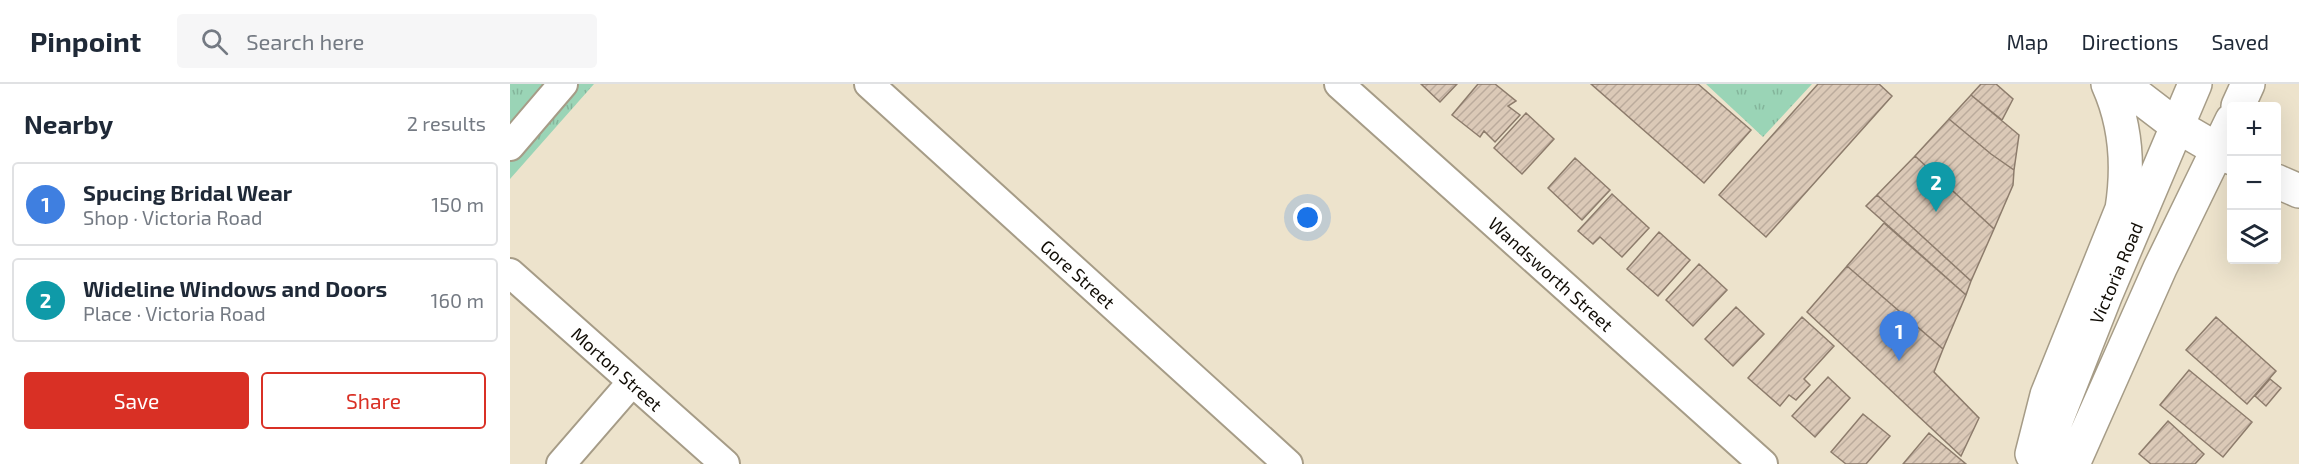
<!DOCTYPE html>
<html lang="en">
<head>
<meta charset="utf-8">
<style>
	body { margin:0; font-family:"Exo 2",sans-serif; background:#f6f6f7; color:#1f2937 }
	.controls { position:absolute; right:18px; top:18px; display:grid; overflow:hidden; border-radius:6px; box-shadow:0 6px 24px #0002 }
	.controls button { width:54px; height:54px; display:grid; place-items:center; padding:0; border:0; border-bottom:2px solid #e0e1e3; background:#fff; color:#1f2937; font:30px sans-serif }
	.you { position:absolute; left:798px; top:134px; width:21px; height:21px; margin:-15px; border:4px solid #fff; border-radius:50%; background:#1a73e8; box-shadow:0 0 0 9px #1a73e833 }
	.badge { display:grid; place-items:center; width:39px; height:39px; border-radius:50%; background:#d93025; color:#fff; font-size:20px; font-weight:700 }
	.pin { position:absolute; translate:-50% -50px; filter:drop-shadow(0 2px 3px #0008) }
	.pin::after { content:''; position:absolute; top:32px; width:21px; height:18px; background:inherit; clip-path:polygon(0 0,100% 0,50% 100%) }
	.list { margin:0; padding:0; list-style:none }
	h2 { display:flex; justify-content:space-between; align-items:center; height:78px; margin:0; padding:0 24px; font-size:26px }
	h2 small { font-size:20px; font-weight:400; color:#747a83 }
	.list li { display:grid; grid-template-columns:39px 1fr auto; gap:18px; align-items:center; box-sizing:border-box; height:84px; margin:0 12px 12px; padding:0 12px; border:2px solid #e0e1e3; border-radius:6px }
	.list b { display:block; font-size:22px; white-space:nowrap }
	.list p { margin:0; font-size:20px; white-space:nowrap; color:#747a83 }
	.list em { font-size:20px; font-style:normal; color:#747a83 }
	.actions { display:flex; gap:12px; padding:18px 24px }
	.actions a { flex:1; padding:14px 0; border:2px solid #d93025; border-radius:6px; text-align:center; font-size:21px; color:#d93025 }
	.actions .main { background:#d93025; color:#fff }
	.icon { flex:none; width:33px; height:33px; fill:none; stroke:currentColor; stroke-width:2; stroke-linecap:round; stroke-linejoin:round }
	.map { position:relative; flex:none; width:1789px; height:380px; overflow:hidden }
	header { display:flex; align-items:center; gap:36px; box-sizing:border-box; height:84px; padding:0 30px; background:#fff; border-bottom:2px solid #e0e1e3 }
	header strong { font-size:28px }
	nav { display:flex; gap:33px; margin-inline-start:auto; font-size:21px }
	.search { width:420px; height:54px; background:#f6f6f7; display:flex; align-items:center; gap:15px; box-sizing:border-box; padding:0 21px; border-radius:6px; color:#747a83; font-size:22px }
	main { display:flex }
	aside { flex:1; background:#fff }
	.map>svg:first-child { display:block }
	.park { fill:url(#park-tufts) }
	.building { fill:url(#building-hatch); stroke:#8d7c6c; stroke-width:1.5 }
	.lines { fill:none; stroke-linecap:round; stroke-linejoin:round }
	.street-casing { stroke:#a69c87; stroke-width:32 }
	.secondary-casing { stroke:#a69c87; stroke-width:36 }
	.primary-casing { stroke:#a69c87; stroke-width:36 }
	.street { stroke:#fff; stroke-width:28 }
	.secondary { stroke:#fff; stroke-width:33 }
	.primary { stroke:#fff; stroke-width:33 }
	.labels { text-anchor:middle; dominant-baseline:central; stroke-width:5; stroke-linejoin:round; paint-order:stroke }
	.street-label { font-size:18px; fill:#110d06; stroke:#fff }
</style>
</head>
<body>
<header>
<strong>Pinpoint</strong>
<div class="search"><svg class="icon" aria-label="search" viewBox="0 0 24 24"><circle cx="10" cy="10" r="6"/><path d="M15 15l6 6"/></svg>Search here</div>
<nav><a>Map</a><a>Directions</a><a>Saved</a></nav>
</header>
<main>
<aside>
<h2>Nearby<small>2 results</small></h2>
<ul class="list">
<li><span class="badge" style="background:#3f7fe0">1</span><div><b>Spucing Bridal Wear</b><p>Shop · Victoria Road</p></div><em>150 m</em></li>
<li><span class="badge" style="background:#0f9aa8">2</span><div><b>Wideline Windows and Doors</b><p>Place · Victoria Road</p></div><em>160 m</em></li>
</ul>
<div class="actions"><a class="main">Save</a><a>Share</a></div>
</aside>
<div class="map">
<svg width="1789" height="380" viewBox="0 0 1789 380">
	<defs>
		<pattern id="park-tufts" width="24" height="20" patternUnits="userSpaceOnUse" patternTransform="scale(1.5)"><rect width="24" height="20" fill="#9ad4b6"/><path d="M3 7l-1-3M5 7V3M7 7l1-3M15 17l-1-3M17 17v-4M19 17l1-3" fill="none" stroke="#84b59b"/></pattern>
		<pattern id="building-hatch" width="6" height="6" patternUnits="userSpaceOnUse" patternTransform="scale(1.5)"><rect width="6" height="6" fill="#dbc9b7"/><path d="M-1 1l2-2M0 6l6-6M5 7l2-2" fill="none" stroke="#bbab9c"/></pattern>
	</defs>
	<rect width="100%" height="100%" fill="#ede3cc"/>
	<path class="park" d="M 0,0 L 84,0 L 0,95 Z
		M 1196,0 L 1302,0 L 1253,53 Z"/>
	<path class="building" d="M 911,0 L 947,0 L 930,18 Z
		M 968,0 L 985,0 L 1006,17 L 998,22 L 1010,31 L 985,58 L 974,47 L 970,53 L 942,31 Z
		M 1081,0 L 1188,0 L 1241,46 L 1194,99 Z
		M 1308,0 L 1369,0 L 1382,12 L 1256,153 L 1209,111 Z
		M 1471,0 L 1486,0 L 1503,15 L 1492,36 L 1461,11 Z
		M 1461,11 L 1509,51 L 1504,86 L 1481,70 L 1439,35 Z
		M 1016,29 L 1044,55 L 1012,90 L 984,64 Z
		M 1439,35 L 1481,70 L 1504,86 L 1503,101 L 1484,145 L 1405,72 Z
		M 1405,72 L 1484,145 L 1461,197 L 1367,111 Z
		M 1065,74 L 1100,106 L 1072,136 L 1038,104 Z
		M 1102,110 L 1139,144 L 1112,173 L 1090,153 L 1083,160 L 1068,147 Z
		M 1367,111 L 1461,197 L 1456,211 L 1356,122 Z
		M 1374,139 L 1456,211 L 1433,265 L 1337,182 Z
		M 1149,148 L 1180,176 L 1148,212 L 1117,185 Z
		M 1189,180 L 1217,206 L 1183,242 L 1156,216 Z
		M 1337,182 L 1433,265 L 1424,288 L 1469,334 L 1451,372 L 1297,228 Z
		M 1226,223 L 1254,250 L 1223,282 L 1195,255 Z
		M 1292,233 L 1324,262 L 1294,295 L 1300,301 L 1286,316 L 1279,311 L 1270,322 L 1238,294 Z
		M 1706,233 L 1766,287 L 1737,320 L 1676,266 Z
		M 1679,286 L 1742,338 L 1713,373 L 1650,321 Z
		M 1318,293 L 1340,314 L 1305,353 L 1282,332 Z
		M 1760,295 L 1771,304 L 1756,322 L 1745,312 Z
		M 1353,330 L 1380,352 L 1356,380 L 1336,380 L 1321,368 Z
		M 1658,337 L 1694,370 L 1685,380 L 1641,380 L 1629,370 Z
		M 1419,349 L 1456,380 L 1393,380 Z"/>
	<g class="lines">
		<g class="street-casing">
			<path id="street" d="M 359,0 L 778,380
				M 829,0 L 1253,380
				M 0,62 L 53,0
				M 0,189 L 215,380
				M 51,380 L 122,298"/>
		</g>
		<g class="secondary-casing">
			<path id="secondary" d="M 1612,0 L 1667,42 L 1722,74
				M 1766,97 L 1789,107
				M 1522,370 L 1537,311 L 1612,125 C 1619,81 1616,40 1598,0"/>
		</g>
		<g class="primary-casing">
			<path id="primary" d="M 1728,22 L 1738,0
				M 1529,380 L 1596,210 L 1685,0
				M 1563,380 L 1650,184 L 1722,36"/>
		</g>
		<use href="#street" class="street"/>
		<use href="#secondary" class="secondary"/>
		<use href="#primary" class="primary"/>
	</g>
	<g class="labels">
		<g class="street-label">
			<text transform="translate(1606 189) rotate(-67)">Victoria Road</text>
			<text transform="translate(568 190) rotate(42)">Gore Street</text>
			<text transform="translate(1041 190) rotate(42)">Wandsworth Street</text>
			<text transform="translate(107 285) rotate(42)">Morton Street</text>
		</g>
	</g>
</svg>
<div class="controls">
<button>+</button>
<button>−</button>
<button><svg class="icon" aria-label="layers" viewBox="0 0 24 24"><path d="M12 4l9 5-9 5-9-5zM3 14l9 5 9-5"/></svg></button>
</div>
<div class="you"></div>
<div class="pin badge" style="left:1389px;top:277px;background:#3f7fe0">1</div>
<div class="pin badge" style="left:1426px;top:128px;background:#0f9aa8">2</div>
</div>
</main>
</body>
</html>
